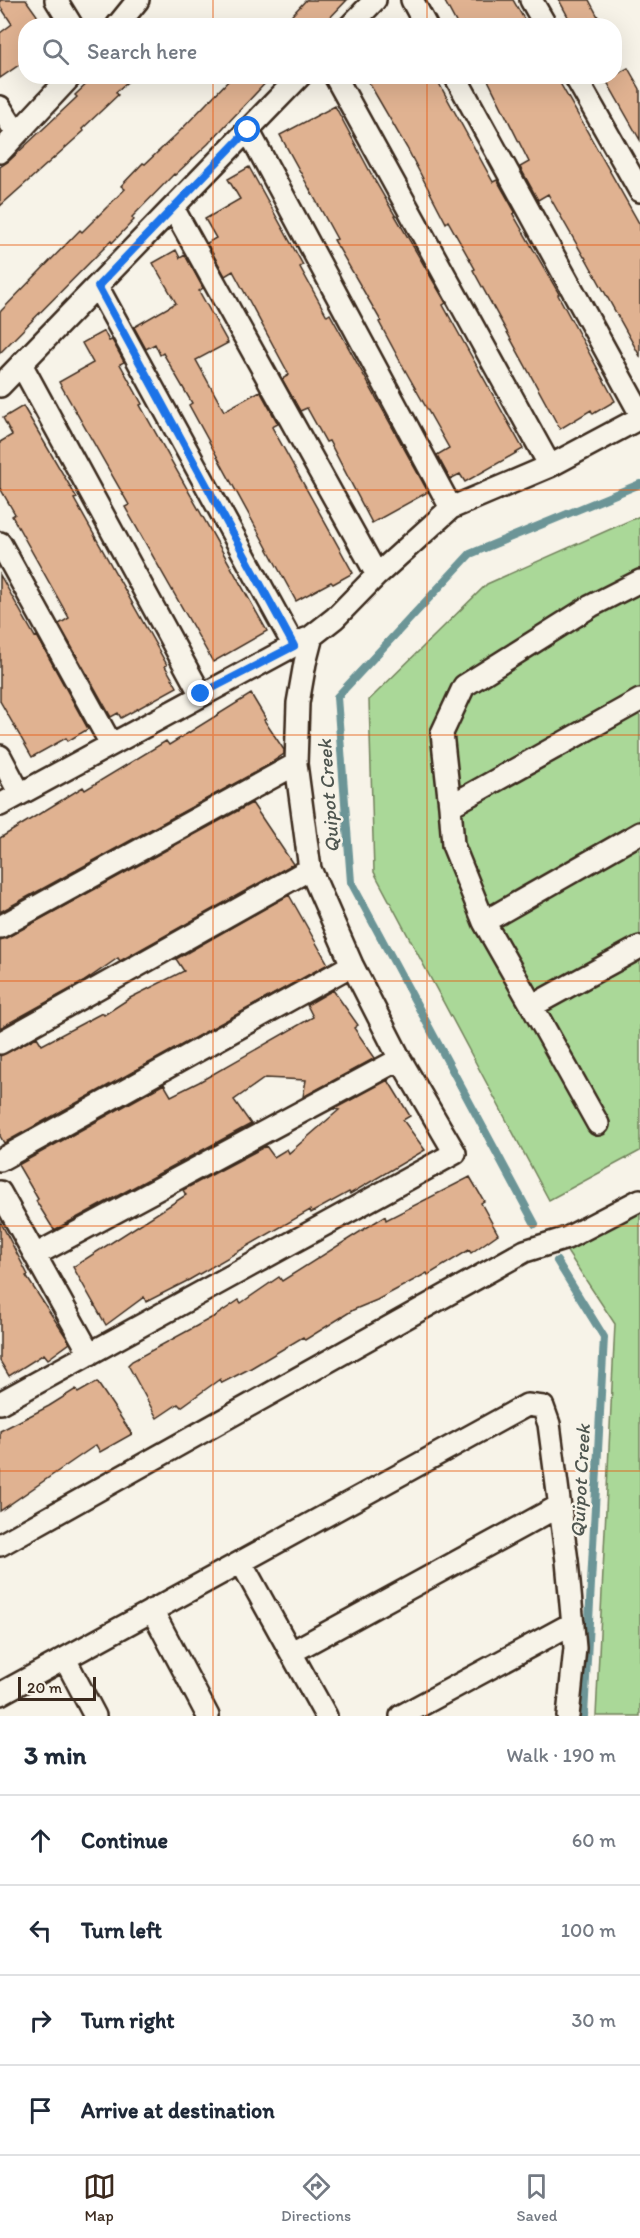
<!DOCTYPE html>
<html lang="en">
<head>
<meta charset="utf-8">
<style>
	body { margin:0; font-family:Itim,sans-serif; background:#f2f2f3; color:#1f2937 }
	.scale { position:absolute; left:18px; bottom:15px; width:78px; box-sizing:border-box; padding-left:6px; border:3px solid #3b2a1e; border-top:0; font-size:16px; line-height:21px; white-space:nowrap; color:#3b2a1e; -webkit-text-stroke:4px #f7f3e8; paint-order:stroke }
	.stop { position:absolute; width:18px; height:18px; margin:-14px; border:4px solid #1a73e8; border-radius:50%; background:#fff }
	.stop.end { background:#1a73e8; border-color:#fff; box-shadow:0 2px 6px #0008 }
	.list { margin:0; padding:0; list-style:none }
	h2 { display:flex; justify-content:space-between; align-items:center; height:78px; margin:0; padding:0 24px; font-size:26px }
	h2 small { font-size:20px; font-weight:400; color:#747a83 }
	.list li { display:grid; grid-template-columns:39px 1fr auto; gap:18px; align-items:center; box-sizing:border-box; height:90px; padding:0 24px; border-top:2px solid #e0e1e3 }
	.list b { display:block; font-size:22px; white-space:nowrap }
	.list em { font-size:20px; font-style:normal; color:#747a83 }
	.icon { flex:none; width:33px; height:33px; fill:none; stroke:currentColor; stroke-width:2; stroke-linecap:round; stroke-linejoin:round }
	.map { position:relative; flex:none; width:640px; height:1716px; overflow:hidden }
	.search { position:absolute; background:#fff; box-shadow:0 6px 24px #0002; left:18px; right:18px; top:18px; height:66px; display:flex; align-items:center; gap:15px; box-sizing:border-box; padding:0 21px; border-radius:24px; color:#747a83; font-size:22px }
	.sheet { height:438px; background:#fff }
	nav { display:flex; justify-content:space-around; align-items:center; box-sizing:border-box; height:84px; border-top:2px solid #e0e1e3; background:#fff; font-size:16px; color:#747a83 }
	nav a { display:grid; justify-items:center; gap:3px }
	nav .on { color:#3b2a1e }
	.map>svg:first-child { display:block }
	.green { fill:#aad898; stroke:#72815b; stroke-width:1.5 }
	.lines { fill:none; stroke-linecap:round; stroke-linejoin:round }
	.stream { stroke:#6c9597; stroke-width:8 }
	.building { fill:#e0b291; stroke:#3b2a1e; stroke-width:1.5 }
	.street-casing { stroke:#3b2a1e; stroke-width:26 }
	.street { stroke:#f7f3e8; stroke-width:21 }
	.route { stroke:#1a73e8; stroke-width:8 }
	.grid { fill:none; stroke:#e8590c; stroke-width:1.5; stroke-opacity:0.55 }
	.labels { text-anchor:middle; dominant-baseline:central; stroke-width:5; stroke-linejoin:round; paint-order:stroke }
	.water-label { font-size:20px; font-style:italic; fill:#4f5650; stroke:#f7f3e8 }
</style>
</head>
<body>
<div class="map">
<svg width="640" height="1716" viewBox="0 0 640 1716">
	<rect width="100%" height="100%" fill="#f7f3e8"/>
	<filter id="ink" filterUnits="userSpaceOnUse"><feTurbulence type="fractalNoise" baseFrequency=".0167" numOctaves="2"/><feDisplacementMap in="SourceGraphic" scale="12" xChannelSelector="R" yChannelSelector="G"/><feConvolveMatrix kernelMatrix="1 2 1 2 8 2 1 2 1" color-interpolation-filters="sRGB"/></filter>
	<g filter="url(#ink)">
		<path class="green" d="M 640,516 L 640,1151 L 549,1200 L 374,872 L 369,700 L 487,584 Z
			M 640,1210 L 640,1716 L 596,1716 L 615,1324 L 566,1250 Z"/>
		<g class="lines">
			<path class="stream" d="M 535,1224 L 351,882 L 337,697 L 470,554 L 640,484
				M 557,1261 L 604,1337 L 584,1716"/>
		</g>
		<path class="building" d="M 0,0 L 26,0 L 41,21 L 35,26 L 26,26 L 26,60 L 0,78 L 0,33 L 12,24 L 0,6 Z
			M 306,0 L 347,0 L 322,26 L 282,26 Z
			M 444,0 L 513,0 L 528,26 L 458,26 Z
			M 559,0 L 589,0 L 603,26 L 573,26 Z
			M 628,68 L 640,89 L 640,140 L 606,80 Z
			M 95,76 L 134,76 L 116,92 L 118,95 L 82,129 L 84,131 L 0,206 L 0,167 L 9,161 L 77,97 L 75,95 Z
			M 233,76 L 272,76 L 208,144 L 175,175 L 174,174 L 132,217 L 134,220 L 112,243 L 111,241 L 0,353 L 0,312 L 80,230 L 82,232 L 125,189 L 121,186 L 143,163 L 145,164 L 178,133 Z
			M 365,76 L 435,76 L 493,182 L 497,180 L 515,212 L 513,214 L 559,294 L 558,295 L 615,401 L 593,414 L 591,410 L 560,429 L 473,270 L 475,269 L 448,221 L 446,223 L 407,148 Z
			M 486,76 L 556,76 L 640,225 L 640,356 L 585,257 L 584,257 L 548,194 L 538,200 L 520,167 L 529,162 Z
			M 335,106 L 375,181 L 446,303 L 443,305 L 523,449 L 465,482 L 460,474 L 450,479 L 437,455 L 449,448 L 401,363 L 379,322 L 381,321 L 334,240 L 337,239 L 280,135 Z
			M 249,167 L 303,265 L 300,267 L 327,316 L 330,314 L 428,492 L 372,523 L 329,441 L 326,442 L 307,408 L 300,411 L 282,379 L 289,375 L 286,369 L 233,271 L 225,276 L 207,243 L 216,238 L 205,219 L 240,199 L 228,179 Z
			M 176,250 L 180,258 L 185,255 L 203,288 L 199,291 L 228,343 L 196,360 L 224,411 L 260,391 L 278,424 L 272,427 L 353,573 L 333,584 L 331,582 L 296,601 L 189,405 L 192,403 L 163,353 L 160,355 L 155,344 L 146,349 L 134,327 L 176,303 L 153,263 Z
			M 104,331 L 109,341 L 112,340 L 124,362 L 120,364 L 142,404 L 140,405 L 267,631 L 213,662 L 125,507 L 129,505 L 59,382 L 93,363 L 82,343 Z
			M 23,406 L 77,498 L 74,499 L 167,665 L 165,666 L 177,687 L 121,718 L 118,713 L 111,717 L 59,624 L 69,618 L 12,516 L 15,514 L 0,488 L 0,442 L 12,435 L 3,418 Z
			M 0,575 L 35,637 L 37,636 L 88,729 L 68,741 L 66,738 L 32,757 L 0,701 Z
			M 251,694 L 266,719 L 264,720 L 284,750 L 284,754 L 263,768 L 0,912 L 0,838 L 83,787 L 85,790 L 166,741 L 169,745 Z
			M 252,803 L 293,864 L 120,961 L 118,958 L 83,982 L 0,1028 L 0,940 L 6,938 Z
			M 289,895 L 328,964 L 4,1143 L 0,1136 L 0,1056 L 37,1037 L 42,1045 L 102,1013 L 104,1015 L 130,998 L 184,971 L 176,959 Z
			M 333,990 L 358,1025 L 354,1028 L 375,1058 L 303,1097 L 306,1080 L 265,1078 L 234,1100 L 251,1124 L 54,1230 L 36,1201 L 38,1199 L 18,1165 L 164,1084 L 171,1096 L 199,1082 L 313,1017 L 307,1005 Z
			M 388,1080 L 410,1116 L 403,1120 L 425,1150 L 350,1194 L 349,1192 L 311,1213 L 310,1210 L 189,1280 L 146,1302 L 144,1297 L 106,1325 L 73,1267 L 186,1195 L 183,1190 L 266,1146 L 274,1157 L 287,1149 L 289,1153 L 339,1110 L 334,1109 Z
			M 470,1177 L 484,1201 L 481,1203 L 498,1234 L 471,1253 L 469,1250 L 428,1275 L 427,1273 L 377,1300 L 353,1310 L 305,1340 L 303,1337 L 251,1368 L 222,1383 L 220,1379 L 181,1407 L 178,1404 L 157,1418 L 128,1365 L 132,1361 L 215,1316 L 239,1300 L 241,1303 L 279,1277 L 282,1281 L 385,1216 L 386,1220 Z
			M 0,1221 L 28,1275 L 26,1276 L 70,1343 L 48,1359 L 44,1354 L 9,1376 L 0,1361 Z
			M 97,1382 L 132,1434 L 100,1452 L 96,1445 L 0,1511 L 0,1431 L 49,1406 L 76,1389 L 78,1393 Z"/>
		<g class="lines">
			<g class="street-casing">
				<path id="street" d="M 56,0 L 72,26
					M 412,0 L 426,26
					M 531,0 L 546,26
					M 117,26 L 138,0
					M 350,26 L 375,0
					M 335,76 L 550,466
					M 455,76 L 640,413
					M 575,76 L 640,191
					M 0,107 L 17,134
					M 248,130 L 451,508
					M 0,152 L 71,76
					M 173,208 L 377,575
					M 97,286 L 294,646
					M 21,364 L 201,695
					M 0,386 L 300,76
					M 0,543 L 111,744
					M 640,700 L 450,806 L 453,845 L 484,922 L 640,833
					M 0,756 L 20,794
					M 0,805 L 306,639
					M 450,806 L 442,733 L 464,686 L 591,606 L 640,581
					M 484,922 L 532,1006 L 640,947
					M 0,927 L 296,764
					M 532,1006 L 598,1124
					M 0,1043 L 310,869
					M 0,1160 L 352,965
					M 0,1192 L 90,1354
					M 35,1255 L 400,1059
					M 0,1403 L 455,1153 L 400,1059 L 352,965 L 310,869 L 296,764 L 298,703 L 305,663 L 312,636 L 335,618 L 377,575 L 451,508 L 550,466 L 640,418
					M 0,1545 L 525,1251 L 567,1238 L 640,1200
					M 152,1610 L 208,1716
					M 292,1652 L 559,1506
					M 65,1659 L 95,1716
					M 0,1694 L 241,1562
					M 326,1716 L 241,1562 L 527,1405 L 543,1407 L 549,1424 L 567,1561 L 575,1648 L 568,1716
					M 401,1716 L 573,1623"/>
			</g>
			<use href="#street" class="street"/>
		</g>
	</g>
	<g class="lines" filter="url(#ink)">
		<path class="route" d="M 201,694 L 294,646 L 98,286 L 248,130"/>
	</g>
	<path class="grid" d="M 213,0 L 213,26M 427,0 L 427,26M 213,76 L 213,1716M 427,76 L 427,1716M 0,245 L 640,245M 0,490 L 640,490M 0,735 L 640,735M 0,981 L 640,981M 0,1226 L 640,1226M 0,1471 L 640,1471"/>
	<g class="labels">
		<g class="water-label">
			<text transform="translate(328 796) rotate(-94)">Quipot Creek</text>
			<text transform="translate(580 1481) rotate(-87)">Quipot Creek</text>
		</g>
	</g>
</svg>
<div class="scale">20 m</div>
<div class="stop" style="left:248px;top:130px"></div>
<div class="stop end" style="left:201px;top:694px"></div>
<div class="search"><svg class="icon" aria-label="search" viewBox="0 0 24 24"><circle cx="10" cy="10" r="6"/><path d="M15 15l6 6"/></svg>Search here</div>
</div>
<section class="sheet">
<h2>3 min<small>Walk · 190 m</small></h2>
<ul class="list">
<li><svg class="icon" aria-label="ahead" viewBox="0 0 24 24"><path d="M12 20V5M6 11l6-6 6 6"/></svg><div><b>Continue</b></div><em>60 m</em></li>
<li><svg class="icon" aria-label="left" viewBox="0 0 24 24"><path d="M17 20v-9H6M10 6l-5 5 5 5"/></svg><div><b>Turn left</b></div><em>100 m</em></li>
<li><svg class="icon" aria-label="right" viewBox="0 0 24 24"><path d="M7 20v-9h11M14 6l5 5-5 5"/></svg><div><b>Turn right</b></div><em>30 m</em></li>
<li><svg class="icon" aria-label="arrive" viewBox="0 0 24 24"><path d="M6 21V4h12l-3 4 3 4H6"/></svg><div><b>Arrive at destination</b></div></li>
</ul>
</section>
<nav>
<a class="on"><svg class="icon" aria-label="map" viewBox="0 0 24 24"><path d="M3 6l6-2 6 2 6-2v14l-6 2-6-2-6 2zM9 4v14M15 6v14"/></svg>Map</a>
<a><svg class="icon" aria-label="directions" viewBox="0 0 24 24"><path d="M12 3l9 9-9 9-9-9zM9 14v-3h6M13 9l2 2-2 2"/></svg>Directions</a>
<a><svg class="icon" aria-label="saved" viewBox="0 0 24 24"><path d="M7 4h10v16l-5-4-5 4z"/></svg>Saved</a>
</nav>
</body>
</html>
